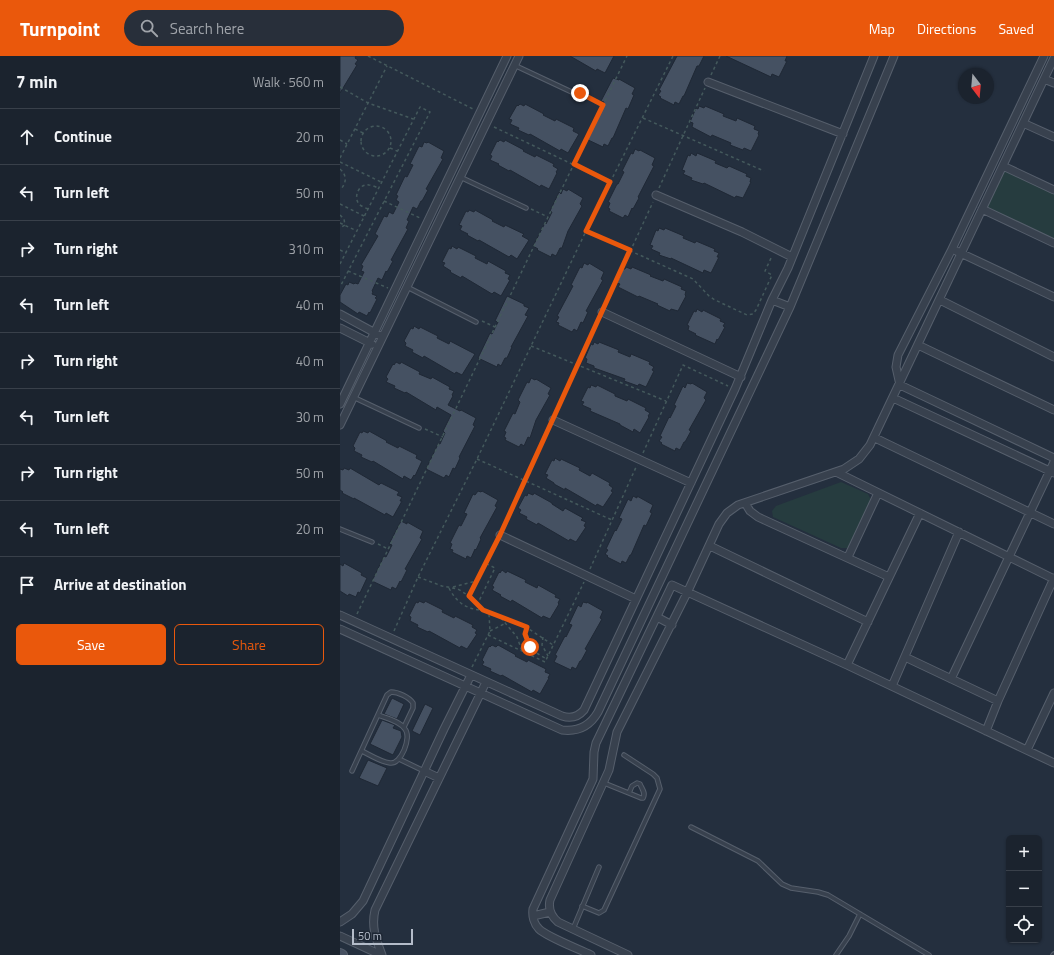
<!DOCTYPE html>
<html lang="en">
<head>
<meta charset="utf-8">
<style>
	body { margin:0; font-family:"Titillium Web",sans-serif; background:#282f3a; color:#f1f3f6 }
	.controls { position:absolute; right:12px; bottom:12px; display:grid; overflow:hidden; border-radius:6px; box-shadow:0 1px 3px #0004 }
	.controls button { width:36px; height:36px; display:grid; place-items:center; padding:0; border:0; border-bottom:1px solid #39404a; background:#1b232e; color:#f1f3f6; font:20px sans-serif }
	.compass { position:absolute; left:618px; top:12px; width:36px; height:36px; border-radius:50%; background:#1b232e; box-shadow:0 1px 3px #0004; rotate:164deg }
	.scale { position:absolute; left:12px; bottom:10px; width:61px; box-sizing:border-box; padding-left:4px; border:2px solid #b4bcc9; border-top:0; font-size:11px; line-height:14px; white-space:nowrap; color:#b4bcc9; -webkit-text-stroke:3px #1d2633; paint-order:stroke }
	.stop { position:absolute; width:12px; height:12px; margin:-9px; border:3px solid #ea580c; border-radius:50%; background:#fff }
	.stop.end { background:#ea580c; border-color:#fff; box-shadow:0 1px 4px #0008 }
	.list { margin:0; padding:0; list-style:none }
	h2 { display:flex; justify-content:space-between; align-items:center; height:52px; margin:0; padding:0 16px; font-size:17px }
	h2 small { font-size:13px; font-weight:400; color:#a0a4aa }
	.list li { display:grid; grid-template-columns:26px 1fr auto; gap:12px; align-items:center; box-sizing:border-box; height:56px; padding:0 16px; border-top:1px solid #39404a }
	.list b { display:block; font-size:15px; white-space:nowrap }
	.list em { font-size:13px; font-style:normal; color:#a0a4aa }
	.actions { display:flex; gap:8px; padding:12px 16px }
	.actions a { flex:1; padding:9px 0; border:1px solid #ea580c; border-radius:6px; text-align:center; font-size:14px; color:#ea580c }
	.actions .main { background:#ea580c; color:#fff }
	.icon { flex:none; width:22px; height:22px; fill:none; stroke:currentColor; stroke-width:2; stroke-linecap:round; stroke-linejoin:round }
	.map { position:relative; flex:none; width:714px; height:899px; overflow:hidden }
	header { display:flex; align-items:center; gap:24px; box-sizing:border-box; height:56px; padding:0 20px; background:#ea580c; color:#fff }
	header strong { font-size:19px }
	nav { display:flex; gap:22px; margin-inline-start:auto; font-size:14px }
	.search { width:280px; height:36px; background:#282f3a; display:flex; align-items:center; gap:10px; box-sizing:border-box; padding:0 14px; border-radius:22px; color:#a0a4aa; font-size:15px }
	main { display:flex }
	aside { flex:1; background:#1b232e }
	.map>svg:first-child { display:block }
	.green { fill:#263c3f }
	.building { fill:#455162; stroke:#1f2835 }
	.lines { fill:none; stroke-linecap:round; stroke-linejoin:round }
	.lane-casing { stroke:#565f6c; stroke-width:5.5 }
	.street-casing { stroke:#565f6c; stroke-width:9 }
	.secondary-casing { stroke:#565f6c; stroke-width:12 }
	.path { stroke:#44595c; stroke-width:1.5; stroke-dasharray:3 3; stroke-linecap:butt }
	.lane { stroke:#38414e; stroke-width:3.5 }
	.street { stroke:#38414e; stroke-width:7 }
	.secondary { stroke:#465061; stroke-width:10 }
	.route { stroke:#ea580c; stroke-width:5 }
</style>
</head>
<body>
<header>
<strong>Turnpoint</strong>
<div class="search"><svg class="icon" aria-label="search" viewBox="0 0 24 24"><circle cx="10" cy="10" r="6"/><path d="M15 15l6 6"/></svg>Search here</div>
<nav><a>Map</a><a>Directions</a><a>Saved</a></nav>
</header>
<main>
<aside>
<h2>7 min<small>Walk · 560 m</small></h2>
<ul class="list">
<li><svg class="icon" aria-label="ahead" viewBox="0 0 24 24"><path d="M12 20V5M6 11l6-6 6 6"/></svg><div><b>Continue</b></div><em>20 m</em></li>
<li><svg class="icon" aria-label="left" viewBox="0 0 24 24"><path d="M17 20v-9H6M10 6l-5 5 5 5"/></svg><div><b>Turn left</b></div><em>50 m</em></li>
<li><svg class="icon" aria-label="right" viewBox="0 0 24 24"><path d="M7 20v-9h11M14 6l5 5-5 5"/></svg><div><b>Turn right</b></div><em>310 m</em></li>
<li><svg class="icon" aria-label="left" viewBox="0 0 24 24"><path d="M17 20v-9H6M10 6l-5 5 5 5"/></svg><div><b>Turn left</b></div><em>40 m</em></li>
<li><svg class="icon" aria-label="right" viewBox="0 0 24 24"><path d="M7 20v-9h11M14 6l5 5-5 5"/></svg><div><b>Turn right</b></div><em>40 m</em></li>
<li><svg class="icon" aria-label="left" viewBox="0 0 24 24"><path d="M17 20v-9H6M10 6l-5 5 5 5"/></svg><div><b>Turn left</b></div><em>30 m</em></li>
<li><svg class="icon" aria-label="right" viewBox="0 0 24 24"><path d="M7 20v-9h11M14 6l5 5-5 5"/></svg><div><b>Turn right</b></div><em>50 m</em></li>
<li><svg class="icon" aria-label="left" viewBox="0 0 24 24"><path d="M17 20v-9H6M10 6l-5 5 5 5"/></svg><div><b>Turn left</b></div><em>20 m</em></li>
<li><svg class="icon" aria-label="arrive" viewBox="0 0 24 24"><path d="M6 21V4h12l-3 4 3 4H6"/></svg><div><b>Arrive at destination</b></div></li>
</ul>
<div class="actions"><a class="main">Save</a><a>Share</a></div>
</aside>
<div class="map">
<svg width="714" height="899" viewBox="0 0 714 899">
	<rect width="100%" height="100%" fill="#242f3e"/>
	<path class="green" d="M 663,110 L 714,134 L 714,187 L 642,153 Z
		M 501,426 L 528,438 L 531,444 L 508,492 L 501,492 L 433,461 L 432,455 L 436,450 Z"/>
	<path class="building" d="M 0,0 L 16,0 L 15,2 L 18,4 L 15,8 L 17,9 L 0,37 Z
		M 230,0 L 274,0 L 265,17 L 257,13 L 256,15 Z
		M 337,0 L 364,0 L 359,10 L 357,10 L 344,40 L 343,40 L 339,48 L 335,46 L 334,49 L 320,42 L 321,41 L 318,39 L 321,35 L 319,34 Z
		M 386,0 L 447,0 L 445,5 L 447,5 L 439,21 L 432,18 L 431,21 Z
		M 273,22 L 279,24 L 279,23 L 295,32 L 292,38 L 294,39 L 288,53 L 286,52 L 273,82 L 272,82 L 268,90 L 264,88 L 263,91 L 244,82 L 257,57 L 258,58 L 264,46 L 261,45 Z
		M 180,48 L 184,50 L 185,48 L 204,58 L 203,59 L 215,65 L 216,63 L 234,72 L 233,75 L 239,78 L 228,97 L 221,93 L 220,95 L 190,78 L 189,79 L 178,74 L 179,72 L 170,68 L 172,64 L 169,63 L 177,49 L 178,50 Z
		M 359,50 L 364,52 L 365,50 L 384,58 L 383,60 L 396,65 L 397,62 L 415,70 L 414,73 L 419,75 L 418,78 L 419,79 L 411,95 L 404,92 L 403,94 L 390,89 L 391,87 L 372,79 L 371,81 L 352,71 L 353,67 L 350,66 L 356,52 L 358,53 Z
		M 160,84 L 164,86 L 165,84 L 184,94 L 183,95 L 195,101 L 196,99 L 214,108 L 213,110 L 218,113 L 216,116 L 217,117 L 209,133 L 201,129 L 200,131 L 170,114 L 169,115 L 158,109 L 159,108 L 150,104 L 152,100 L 150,99 L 157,85 L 158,86 Z
		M 84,86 L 87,87 L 88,86 L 104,95 L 101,102 L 103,103 L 86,133 L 88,134 L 82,145 L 81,145 L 77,153 L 73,151 L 67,164 L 69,165 L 66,172 L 68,173 L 51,204 L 53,205 L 47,216 L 46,215 L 42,224 L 38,222 L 32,235 L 33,236 L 32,238 L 37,240 L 35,242 L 37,243 L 30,257 L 29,256 L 27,260 L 19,256 L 18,258 L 0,246 L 0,239 L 6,228 L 8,229 L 9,226 L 14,228 L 15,227 L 18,228 L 24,216 L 21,215 L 23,210 L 21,209 L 38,180 L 35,178 L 44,160 L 47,161 L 49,156 L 53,158 L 59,146 L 56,144 L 58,140 L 56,139 L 65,120 L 67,121 L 73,109 L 70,108 L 79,90 L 82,91 Z
		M 295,93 L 299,95 L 300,94 L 315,102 L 312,109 L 314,110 L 298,141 L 299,142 L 293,153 L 292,152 L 288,161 L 285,159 L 283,162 L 269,155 L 270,153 L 268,152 L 270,147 L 268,146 L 277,128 L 278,128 L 284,116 L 282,115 L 291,97 L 293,98 Z
		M 351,97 L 356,100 L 357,97 L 376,105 L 375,107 L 387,112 L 389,110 L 407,118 L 406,120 L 411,122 L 410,126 L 411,126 L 403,142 L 396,140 L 395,142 L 364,127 L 363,128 L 351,124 L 352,122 L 343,118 L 345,115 L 342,114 L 348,99 L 350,100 Z
		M 223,133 L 227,135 L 228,133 L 243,142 L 240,148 L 242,150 L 228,175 L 222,192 L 220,192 L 216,200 L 212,198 L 211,201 L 197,194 L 198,193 L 193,190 L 205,167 L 206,168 L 212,156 L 210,155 L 219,136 L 221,138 Z
		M 129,154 L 134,156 L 135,154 L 153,164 L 152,165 L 164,171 L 165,169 L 184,178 L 182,180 L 189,184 L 177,203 L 171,199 L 169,201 L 139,184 L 138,185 L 127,179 L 128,178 L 120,174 L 122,170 L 119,169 L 126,155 L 128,156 Z
		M 319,172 L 324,174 L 325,172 L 344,180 L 343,182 L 355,187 L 356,185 L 375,193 L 374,195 L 379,197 L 377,201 L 379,201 L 371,217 L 364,214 L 363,217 L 331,202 L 331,203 L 319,199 L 320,197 L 311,193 L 313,190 L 310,189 L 316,174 L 318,175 Z
		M 112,190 L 117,193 L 118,191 L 136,200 L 135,202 L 147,208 L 148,205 L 166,215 L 165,217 L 170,219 L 168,223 L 170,224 L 161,240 L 154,236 L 152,238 L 122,220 L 121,222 L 110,216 L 111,215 L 103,210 L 105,207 L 102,206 L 109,192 L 111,193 Z
		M 244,207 L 248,209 L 249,207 L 264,216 L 261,223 L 263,224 L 246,255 L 248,256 L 243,267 L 241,266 L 237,275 L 234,273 L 232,276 L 218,269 L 219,267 L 216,266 L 219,261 L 217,260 L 233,230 L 231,229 L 240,211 L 242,212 Z
		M 286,211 L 291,213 L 292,211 L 311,219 L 310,220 L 323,225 L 324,223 L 342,231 L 341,233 L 346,235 L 345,239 L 346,240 L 338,255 L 331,253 L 330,255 L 317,249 L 318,248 L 299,240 L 298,241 L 278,231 L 280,228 L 277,227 L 283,213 L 285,213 Z
		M 167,240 L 184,248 L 184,250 L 189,252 L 185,259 L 188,260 L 171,291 L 172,291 L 167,302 L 165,302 L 161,310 L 158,308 L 157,311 L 138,302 L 150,277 L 152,278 L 158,266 L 155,265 Z
		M 357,253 L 362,256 L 363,254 L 381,263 L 380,265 L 385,267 L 383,270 L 385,271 L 378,284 L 377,283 L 375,288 L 355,279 L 356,278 L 348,274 L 349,270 L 347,269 L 354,255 L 356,256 Z
		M 74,270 L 79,273 L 80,271 L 98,280 L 97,282 L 109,288 L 110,285 L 135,298 L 122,319 L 116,316 L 115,318 L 84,300 L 83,302 L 72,296 L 73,294 L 65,290 L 66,287 L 64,285 L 71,272 L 73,273 Z
		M 254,286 L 258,288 L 259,286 L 279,294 L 278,296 L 290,301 L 291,298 L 310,306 L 309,308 L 314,311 L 312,314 L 314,315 L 306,331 L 299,328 L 298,330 L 284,325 L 285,323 L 254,312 L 254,310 L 246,307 L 247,303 L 245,302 L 251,288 L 253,289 Z
		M 56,306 L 60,308 L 61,306 L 80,316 L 79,318 L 91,323 L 92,321 L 110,331 L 109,333 L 114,335 L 112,339 L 113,340 L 108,349 L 120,355 L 121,354 L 136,362 L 133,369 L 135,370 L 119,401 L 120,402 L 115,413 L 113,412 L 109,421 L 106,419 L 104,422 L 86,413 L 98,388 L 100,388 L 105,377 L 103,375 L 111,359 L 97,351 L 96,354 L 66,336 L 65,337 L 54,332 L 55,330 L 46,326 L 48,323 L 46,321 L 53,308 L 54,309 Z
		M 191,322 L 195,324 L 196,323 L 211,332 L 208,338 L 210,339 L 196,364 L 190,382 L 188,381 L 184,390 L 181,388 L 179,391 L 165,384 L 166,382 L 164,381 L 166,376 L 164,375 L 173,357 L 175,358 L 180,346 L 178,344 L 187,326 L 189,327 Z
		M 347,327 L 351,328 L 352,327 L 367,336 L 364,342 L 366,344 L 349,374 L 351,375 L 345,386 L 344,386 L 340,394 L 336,392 L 335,395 L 321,388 L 322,387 L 319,385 L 322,381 L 320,380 L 329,361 L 330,362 L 336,350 L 334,349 L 343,330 L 345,332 Z
		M 251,329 L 256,331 L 257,329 L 275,338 L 275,340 L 287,345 L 288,343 L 306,352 L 305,354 L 310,357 L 308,360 L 309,361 L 300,377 L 294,373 L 293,376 L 280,369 L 280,368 L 250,355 L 251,353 L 242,349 L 244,346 L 241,345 L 248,331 L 250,332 Z
		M 23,375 L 28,377 L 29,375 L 47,385 L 46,386 L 58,392 L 59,390 L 77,399 L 76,402 L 82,405 L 75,420 L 74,419 L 71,424 L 64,420 L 63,423 L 33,405 L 32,406 L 21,401 L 22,399 L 14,395 L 15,392 L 13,390 L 20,376 L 22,377 Z
		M 215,402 L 220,405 L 221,403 L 240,412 L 239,414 L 250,420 L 252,417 L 270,427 L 269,429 L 273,432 L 271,435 L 273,436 L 263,451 L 257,448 L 256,450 L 225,432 L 225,434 L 214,428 L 214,427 L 206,422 L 208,419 L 205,418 L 212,404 L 214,405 Z
		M 4,412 L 9,414 L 10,412 L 39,429 L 41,427 L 59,436 L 57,439 L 62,441 L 60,445 L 62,445 L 53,461 L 46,457 L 45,459 L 14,442 L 14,443 L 2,437 L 3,436 L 0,434 L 0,413 L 3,414 Z
		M 138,435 L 141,436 L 142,435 L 158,444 L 155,450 L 157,451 L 140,482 L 141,483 L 136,494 L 135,493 L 131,502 L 127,500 L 126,503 L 112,496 L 113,494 L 110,493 L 112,488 L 110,487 L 119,469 L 121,470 L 127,458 L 124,457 L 133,438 L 135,439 Z
		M 188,437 L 193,439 L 194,437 L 212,447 L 212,448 L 223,455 L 225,452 L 243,462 L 241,464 L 246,466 L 244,470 L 246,471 L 236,486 L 230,483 L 229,485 L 198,467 L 197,469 L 186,463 L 187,461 L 179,457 L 181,454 L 178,452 L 185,439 L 187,440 Z
		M 293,440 L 297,442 L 297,440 L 313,449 L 310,456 L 312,457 L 306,470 L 304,469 L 291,499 L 290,499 L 286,507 L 282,505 L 281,508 L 267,501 L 268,500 L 265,498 L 268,494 L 266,493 L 275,474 L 276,475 L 282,463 L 279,462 L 288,443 L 291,445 Z
		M 61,465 L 67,468 L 67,466 L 83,475 L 80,482 L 82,483 L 65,513 L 67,514 L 61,526 L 60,525 L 56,533 L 52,531 L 51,534 L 32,525 L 44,500 L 46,501 L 52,489 L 49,488 Z
		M 4,507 L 22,517 L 21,519 L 27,522 L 20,537 L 18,536 L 16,541 L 9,538 L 8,540 L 0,535 L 0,508 L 3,510 Z
		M 162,514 L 166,517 L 167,515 L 186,524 L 185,526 L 197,532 L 198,529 L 216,539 L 215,541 L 220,543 L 218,547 L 219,548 L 210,563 L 203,560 L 202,562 L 172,544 L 171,546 L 160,540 L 161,539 L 152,534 L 154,531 L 152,530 L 159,516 L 160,517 Z
		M 79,545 L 84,547 L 85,545 L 103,554 L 102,556 L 114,562 L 115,560 L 133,569 L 132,571 L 137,574 L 135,577 L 137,578 L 127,593 L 121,590 L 120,592 L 89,575 L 88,576 L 77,571 L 78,569 L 70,565 L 71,561 L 69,560 L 76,546 L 78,547 Z
		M 243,546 L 247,547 L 247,546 L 263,555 L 260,562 L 262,563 L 245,593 L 247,594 L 241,605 L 240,605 L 236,613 L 232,611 L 231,614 L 214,606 L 217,600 L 215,599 L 225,580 L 226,581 L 232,569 L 229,568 L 238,549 L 241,551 Z
		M 152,589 L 156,591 L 158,589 L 176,599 L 175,600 L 187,606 L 188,604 L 206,613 L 205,616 L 210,618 L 208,622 L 209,622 L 200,638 L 193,634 L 192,636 L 162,619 L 161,620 L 150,615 L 151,613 L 142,609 L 144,606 L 142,604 L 149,590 L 150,591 Z
		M 52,642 L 64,648 L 57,663 L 44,658 Z
		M 85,648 L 93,652 L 80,679 L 72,675 Z
		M 42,664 L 55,669 L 53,672 L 61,675 L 62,681 L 53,699 L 30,688 Z
		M 28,704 L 47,712 L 38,730 L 19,722 Z"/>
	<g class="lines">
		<g class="lane-casing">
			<path id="lane" d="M 174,9 L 238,39
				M 120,121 L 186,152
				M 67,231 L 136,266
				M 13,341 L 79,372
				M 0,473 L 32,486
				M 22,695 C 30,699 41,706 50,707 C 61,709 72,681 65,673 C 60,665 46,662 38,659
				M 59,703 L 84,715
				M 12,715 L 47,639 L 51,636 C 58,636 69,641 73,647 L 73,652 L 64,671
				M 264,727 L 301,742 L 303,742 C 306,737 302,733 300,728 L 297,727 L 292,730 L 289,737
				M 351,771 L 418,805 L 442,828 L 451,832 L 478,836 L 488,839 L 589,899
				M 242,850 L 259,857 L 264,854 L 320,733 L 317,722 L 313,718 L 284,699
				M 233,873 L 259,811
				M 496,899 L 509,880 L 520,858
				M 713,899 L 714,898"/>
		</g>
		<g class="street-casing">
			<path id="street" d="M 704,0 L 612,193 L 558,299 L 556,311 L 560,329 L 714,402
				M 704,23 L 714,27
				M 368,26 L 503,78
				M 683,67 L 714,81
				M 663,110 L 714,134
				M 316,139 L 402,176 L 452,201
				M 642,153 L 714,187
				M 612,193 L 714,241
				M 432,244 L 450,251
				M 600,244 L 714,301
				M 262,256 L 401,321
				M 0,258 L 39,279
				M 0,272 L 32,288
				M 578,289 L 714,354
				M 553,342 L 714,417
				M 0,348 L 167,0
				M 213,364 L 351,427
				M 0,369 L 179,0
				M 535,382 L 714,468
				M 496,416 L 714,523
				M 405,447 L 410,455 L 418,461 L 549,521
				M 160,479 L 296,543
				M 370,490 L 528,566
				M 508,501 L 538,437
				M 0,559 L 222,660 C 231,663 238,661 244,654 L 395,333 L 432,244 L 448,212 L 534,0
				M 317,561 L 332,569
				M 0,573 L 222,674 C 238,676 250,670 258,656 L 450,251 L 554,0
				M 565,601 L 658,645
				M 507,609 L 580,457
				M 611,623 L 714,406
				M 552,630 L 619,476
				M 646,675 L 658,645 L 714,522
				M 687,694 L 714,637
				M 84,715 L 99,722
				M 193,860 L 210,856
				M 0,866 L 12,858 L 23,845 L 104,673 L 131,619
				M 0,880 L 41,899
				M 42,899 C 36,883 31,871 35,854 L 146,626
				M 251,899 C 239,893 207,881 199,873 C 194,868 192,860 193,853 L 253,723 L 254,696 L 256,687 L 332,529 L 507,609 L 714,707
				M 288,899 L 218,866 C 211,860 208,853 210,844 L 269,714 L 277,676 L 347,537 L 379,468 L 387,457 L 398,449 L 504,413 L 519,403 L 530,389 L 714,2"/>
		</g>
		<g class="secondary-casing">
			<path id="secondary" d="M 0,898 L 2,899"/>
		</g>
		<path class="path" d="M 28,0 L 133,53
			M 371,19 L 380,0
			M 0,31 L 28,47 L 73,63
			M 244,39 L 263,49
			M 303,62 L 424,115
			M21 85a15 15 0 1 1 30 0a15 15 0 1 1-30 0Z
			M 154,71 L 270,126
			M 15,73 L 23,77
			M 0,84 L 7,88
			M 50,92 L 57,95
			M 0,102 L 47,10
			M 0,106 L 41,126
			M 0,113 C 7,119 7,127 0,134
			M 319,132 L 365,32
			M 44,145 L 80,162
			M 0,148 L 24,160
			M 28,153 C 25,152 21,150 19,148 C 13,141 19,127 29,129 C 32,129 36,131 38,132
			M 191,153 L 208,161
			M 0,159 L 4,163 L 5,169 L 0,172
			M 0,167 L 17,175
			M 246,175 L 353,223 L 369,240 L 375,244 L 407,259 L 413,258 L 416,254 L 432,219 L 425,215 L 432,200
			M 0,194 L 6,197
			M 0,208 L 80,51 L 90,56 L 0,231
			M 8,215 L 48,232
			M 265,250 L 313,146
			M 142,265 L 155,271
			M 191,290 L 326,345
			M 216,358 L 259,263
			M 85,373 L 103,381
			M 303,397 L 343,309 L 388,330
			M 137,403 L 272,464
			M 163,472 L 211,370
			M 38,488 L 48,493
			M 250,513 L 297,409
			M 78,521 L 102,530 L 118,533 L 129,540 L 143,554 L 149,558 L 180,567 L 213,589
			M 113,531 L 136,525
			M 109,532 C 116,546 127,554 143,554
			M 129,540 L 156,486
			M 137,549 L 155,512 L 145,507
			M 17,558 L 208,161 L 287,0
			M 161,562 L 177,581 L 182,595
			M 187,571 C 182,586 194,597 207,603
			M 54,575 L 78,521 L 137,403 L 246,175 L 333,0
			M 150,575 L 166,567
			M 148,579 L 205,606 L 244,526
			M 203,581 L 202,589 L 208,600
			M 132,611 L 150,575 L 149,558"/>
		<use href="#lane" class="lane"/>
		<use href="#street" class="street"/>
		<use href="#secondary" class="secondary"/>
	</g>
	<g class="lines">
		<path class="route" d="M 190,591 L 185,578 L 187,571 L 143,554 L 129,540 L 160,479 L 290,194 L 246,175 L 270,126 L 234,108 L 263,49 L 240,37"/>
	</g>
</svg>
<div class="controls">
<button>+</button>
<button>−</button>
<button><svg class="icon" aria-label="locate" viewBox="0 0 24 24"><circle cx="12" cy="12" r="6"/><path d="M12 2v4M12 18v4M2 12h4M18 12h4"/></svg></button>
</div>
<svg class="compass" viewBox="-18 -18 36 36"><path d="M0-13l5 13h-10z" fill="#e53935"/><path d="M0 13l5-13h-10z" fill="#a0a4aa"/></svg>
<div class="scale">50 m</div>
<div class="stop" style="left:190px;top:591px"></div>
<div class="stop end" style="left:240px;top:37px"></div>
</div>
</main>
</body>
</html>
